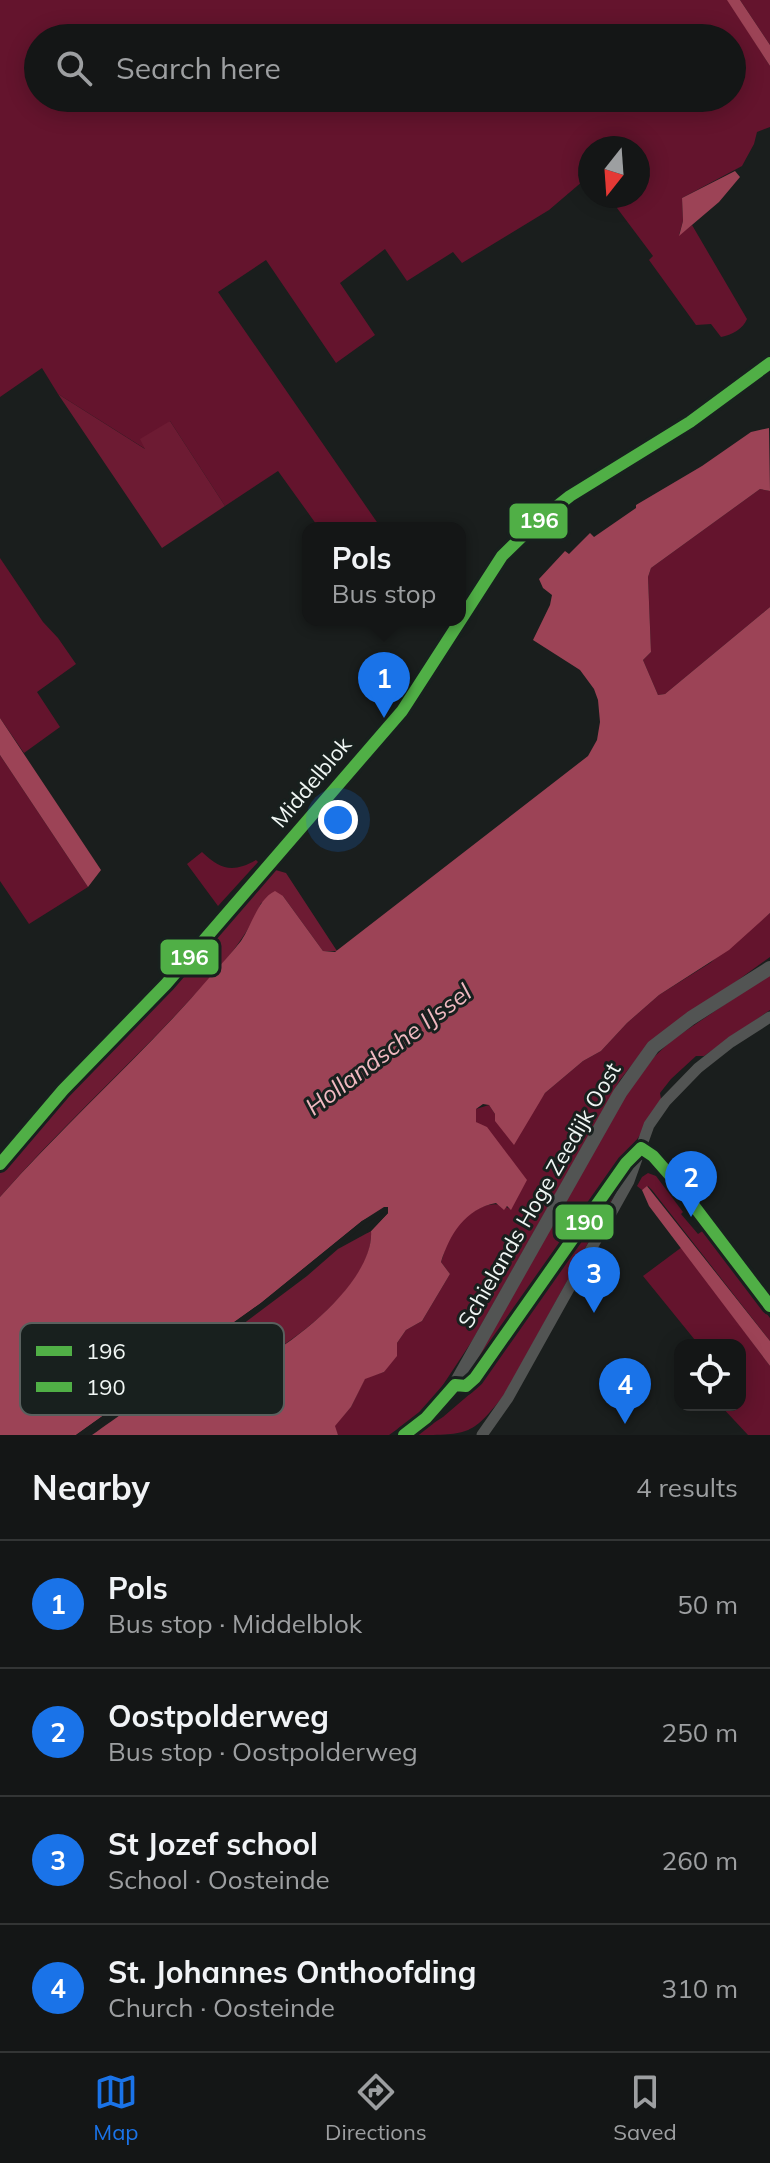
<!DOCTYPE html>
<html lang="en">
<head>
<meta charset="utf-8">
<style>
	body { margin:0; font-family:Mulish,sans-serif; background:#212323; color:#f1f3f6 }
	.controls { position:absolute; right:24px; bottom:24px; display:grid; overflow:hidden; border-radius:16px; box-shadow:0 4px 20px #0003 }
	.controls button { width:72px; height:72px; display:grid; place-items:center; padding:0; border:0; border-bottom:2px solid #333535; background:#141616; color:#f1f3f6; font:40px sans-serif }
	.compass { position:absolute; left:578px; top:136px; width:72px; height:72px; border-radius:50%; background:#141616; box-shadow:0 4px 20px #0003; rotate:197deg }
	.you { position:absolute; left:338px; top:820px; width:28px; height:28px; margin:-20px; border:6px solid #fff; border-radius:50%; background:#1a73e8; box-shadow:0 0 0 12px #1a73e833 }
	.badge { display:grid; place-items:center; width:52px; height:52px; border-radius:50%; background:#1a73e8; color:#fff; font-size:26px; font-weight:700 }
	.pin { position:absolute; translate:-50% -66px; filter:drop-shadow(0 2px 4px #0008) }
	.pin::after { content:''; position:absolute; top:42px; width:28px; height:24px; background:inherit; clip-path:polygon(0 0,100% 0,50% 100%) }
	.popup { position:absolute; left:302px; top:522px; width:164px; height:104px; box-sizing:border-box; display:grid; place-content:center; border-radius:16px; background:#141616; filter:drop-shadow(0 2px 6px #0005); font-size:26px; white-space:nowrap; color:#9d9fa1 }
	.popup b { font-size:30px; color:#f1f3f6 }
	.popup::after { content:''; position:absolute; left:50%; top:100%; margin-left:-16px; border:16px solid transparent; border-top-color:#141616 }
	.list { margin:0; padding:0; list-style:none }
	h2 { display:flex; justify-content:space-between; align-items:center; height:104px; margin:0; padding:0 32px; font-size:34px }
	h2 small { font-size:26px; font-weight:400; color:#9d9fa1 }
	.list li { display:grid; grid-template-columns:52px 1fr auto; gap:24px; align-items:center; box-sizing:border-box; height:128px; padding:0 32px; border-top:2px solid #333535 }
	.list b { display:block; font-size:30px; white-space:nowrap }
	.list p { margin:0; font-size:26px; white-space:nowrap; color:#9d9fa1 }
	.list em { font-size:26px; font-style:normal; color:#9d9fa1 }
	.icon { flex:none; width:44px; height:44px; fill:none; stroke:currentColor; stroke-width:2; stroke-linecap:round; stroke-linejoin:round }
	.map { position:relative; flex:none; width:770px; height:1435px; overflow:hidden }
	.search { position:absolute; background:#141616; box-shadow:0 4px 20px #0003; left:24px; right:24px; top:24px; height:88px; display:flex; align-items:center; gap:20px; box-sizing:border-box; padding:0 28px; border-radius:44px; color:#9d9fa1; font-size:30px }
	.sheet { height:616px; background:#141616 }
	nav { display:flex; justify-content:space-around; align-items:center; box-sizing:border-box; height:112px; border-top:2px solid #333535; background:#141616; font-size:22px; color:#9d9fa1 }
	nav a { display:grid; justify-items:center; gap:4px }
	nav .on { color:#1a73e8 }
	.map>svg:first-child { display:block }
	.green { fill:#64142d; fill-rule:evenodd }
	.forest { fill:#6d1b33 }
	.water { fill:#9c4356 }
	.pier { fill:#1a1e1d }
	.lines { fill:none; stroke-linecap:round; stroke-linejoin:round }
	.minor { stroke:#525453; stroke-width:11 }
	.tertiary { stroke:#525453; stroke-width:14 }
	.bus-1-casing { stroke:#18201e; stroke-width:18 }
	.bus-2-casing { stroke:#18201e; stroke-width:18 }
	.bus-1 { stroke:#50af46; stroke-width:12 }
	.bus-2 { stroke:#50af46; stroke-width:12 }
	.labels { text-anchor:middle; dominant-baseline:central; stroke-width:6; stroke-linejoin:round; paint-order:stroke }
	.street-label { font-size:22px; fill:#f0f6f4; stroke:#18201e }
	.water-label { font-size:24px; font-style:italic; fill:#f0b9c1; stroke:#18201e }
	.key { fill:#18201e; stroke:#59605e; stroke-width:2 }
	.key-label { font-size:22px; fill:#f0f6f4 }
	.line-badge { stroke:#18201e; stroke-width:3 }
	.badge-label { font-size:22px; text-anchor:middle; font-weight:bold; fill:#fff }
</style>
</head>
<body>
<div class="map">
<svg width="770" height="1435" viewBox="0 0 770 1435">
	<rect width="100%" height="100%" fill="#1a1e1d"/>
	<path class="green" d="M 0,0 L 728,0 L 770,66 L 770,127 L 757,132 L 754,144 L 742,166 L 682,198 L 683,221 L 679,235 L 692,225 L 747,319 C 743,329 732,335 721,337 L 711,324 L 696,325 L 649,260 L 653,256 L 608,196 L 638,196 L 638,148 L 590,148 L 590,175 L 549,210 L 462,263 L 453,252 L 407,281 L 385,249 L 340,283 L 375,335 L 336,363 L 266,260 L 218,292 L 381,528 L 319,528 L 278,471 L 225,506 L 170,421 L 147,450 L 58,394 L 42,368 L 0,397 ZM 38,38 L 732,38 L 732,98 L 38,98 Z
		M 740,0 L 770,0 L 770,45 Z
		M 760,489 L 770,491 L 770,607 L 665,694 L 658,695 L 643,660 L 651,652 L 648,577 L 651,568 Z
		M 0,558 L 43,622 L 58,638 L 76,664 L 37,692 L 60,727 L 24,753 L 0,718 Z
		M 0,755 L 88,887 L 29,924 L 0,881 Z
		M 202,852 C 221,870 233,873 256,860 L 258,862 L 218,906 L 187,864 Z
		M 770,913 L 770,957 L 646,1047 L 620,1080 L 472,1341 L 437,1394 L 416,1416 L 389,1435 L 338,1435 L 334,1426 L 351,1407 L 365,1378 L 384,1372 L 397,1343 L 406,1330 L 422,1321 L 450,1274 L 441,1262 C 444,1254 446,1244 450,1236 C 462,1217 488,1194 510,1209 L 479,1125 L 476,1122 L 476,1109 L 489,1105 L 495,1114 L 529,1116 L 545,1093 L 583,1061 L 601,1051 L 627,1023 L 659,995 L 710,963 Z
		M 770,974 L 770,1010 L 704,1056 L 696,1056 L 671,1079 L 660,1093 L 661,1099 C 652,1112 639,1142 628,1149 L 474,1369 L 474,1364 L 622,1100 L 654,1057 L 672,1040 Z
		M 648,1173 L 656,1176 L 683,1212 L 681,1214 L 698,1234 L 704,1230 L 770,1318 L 770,1341 L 652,1190 L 648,1186 L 642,1190 L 637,1186 L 642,1177 Z
		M 623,1179 L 505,1394 C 472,1435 470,1435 415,1435 L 443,1417 L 471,1393 Z
		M 682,1247 L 770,1366 L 770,1435 L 748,1435 L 720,1405 L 740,1405 L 740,1345 L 699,1345 L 643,1276 Z"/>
	<path class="forest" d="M 58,394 L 145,449 L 140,439 L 170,421 L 225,506 L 162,548 Z
		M 272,869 L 286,873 L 337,951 L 323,951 L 283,896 L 261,903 C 245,943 213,975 184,1006 C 124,1071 58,1130 0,1197 L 0,1173 L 70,1091 L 132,1027 L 145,1018 Z
		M 371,1231 C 375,1289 271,1362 221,1377 C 207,1381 191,1380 177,1382 L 174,1376 L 307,1276 L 338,1249 Z"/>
	<path class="water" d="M 727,0 L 740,0 L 770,45 L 770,66 Z
		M 735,171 L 740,177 L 719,202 L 679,236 L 683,221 L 682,198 Z
		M 769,428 L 770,491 L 760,489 L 651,568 L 648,577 L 651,652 L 643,660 L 658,695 L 665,694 L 770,607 L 770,913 L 729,950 L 659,995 L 627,1023 L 601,1051 L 583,1061 L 545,1093 L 514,1145 L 495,1121 L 495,1114 L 489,1105 L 483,1104 L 476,1109 L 476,1122 L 487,1127 L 527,1180 L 511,1210 L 507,1206 L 504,1210 L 496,1203 C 465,1209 450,1234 441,1262 L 450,1274 L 422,1321 L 406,1330 L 397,1343 L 397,1356 L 384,1372 L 365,1379 L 351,1407 L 335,1426 L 338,1435 L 92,1435 C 115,1419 150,1392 176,1382 C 189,1378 205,1381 218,1378 C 269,1366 375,1287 371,1231 L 388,1213 L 388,1208 L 362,1221 L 261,1303 L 76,1435 L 0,1435 L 0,1197 C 67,1121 143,1055 209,978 C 219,966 231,954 241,941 C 252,925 258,899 275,891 L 283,896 L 323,951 L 335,952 L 588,756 L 597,740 L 600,722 L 598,700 L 594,689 L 580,670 L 533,640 L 550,605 L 552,595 L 543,588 L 539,579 L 565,551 L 569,554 L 590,533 L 594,537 L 636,508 L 636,505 L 702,466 L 751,432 Z
		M 0,718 L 101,870 L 88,887 L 0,755 Z
		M 647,1186 L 770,1341 L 770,1366 L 649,1206 L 642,1190 Z"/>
	<path class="pier" d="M 384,1207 L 388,1207 L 388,1213 L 371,1231 L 367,1233 L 368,1229 L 384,1212 L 365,1224 L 307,1273 L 173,1372 L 83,1435 L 76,1435 L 261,1303 L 362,1221 Z"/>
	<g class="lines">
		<path class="minor" d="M 482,1435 L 508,1398 L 629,1181 L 649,1125 L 665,1102 L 698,1068 L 731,1042 L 770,1017"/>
		<path class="tertiary" d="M 0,1164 L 63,1090 L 166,984 L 402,711 L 502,556 L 537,522 L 570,496 L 690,422 L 770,363
			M 455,1385 L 466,1386 L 475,1378 L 626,1163 L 641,1148 L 653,1156 L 675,1181 L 770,1306
			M 404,1435 L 426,1418 L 455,1385 L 620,1093 L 653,1047 L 691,1018 L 770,968"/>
		<g class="bus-1-casing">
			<path id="bus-1" d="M 0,1164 L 63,1090 L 166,984 L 402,711 L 502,556 L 537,522 L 570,496 L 690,422 L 770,363"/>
		</g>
		<g class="bus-2-casing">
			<path id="bus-2" d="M 641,1148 L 653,1156 L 675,1181 L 770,1306
				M 455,1385 L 466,1386 L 475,1378 L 626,1163 L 641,1148
				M 404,1435 L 426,1418 L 455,1385"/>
		</g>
		<use href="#bus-1" class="bus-1"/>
		<use href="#bus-2" class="bus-2"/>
	</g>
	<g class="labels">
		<g class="street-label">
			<text transform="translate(311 782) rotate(-50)">Middelblok</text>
			<text transform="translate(539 1195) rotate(-60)">Schielands Hoge Zeedijk Oost</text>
		</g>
		<g class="water-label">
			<text transform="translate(388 1049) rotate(-37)">Hollandsche IJssel</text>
		</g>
	</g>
	<rect x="20" y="1323" width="264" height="92" rx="12" class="key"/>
	<rect x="36" y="1346" width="36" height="10" fill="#50af46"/>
	<rect x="36" y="1382" width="36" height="10" fill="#50af46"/>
	<g class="key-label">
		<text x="86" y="1359">196</text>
		<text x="86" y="1395">190</text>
	</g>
	<g class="line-badge">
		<rect x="508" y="502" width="61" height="38" rx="8" fill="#50af46"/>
		<rect x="159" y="938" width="61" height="38" rx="8" fill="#50af46"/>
		<rect x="554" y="1203" width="61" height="38" rx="8" fill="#50af46"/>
	</g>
	<g class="badge-label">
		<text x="539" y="528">196</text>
		<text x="189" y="965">196</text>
		<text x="584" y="1230">190</text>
	</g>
</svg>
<div class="controls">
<button><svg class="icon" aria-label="locate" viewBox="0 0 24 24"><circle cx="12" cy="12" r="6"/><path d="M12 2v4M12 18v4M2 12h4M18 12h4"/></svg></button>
</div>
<svg class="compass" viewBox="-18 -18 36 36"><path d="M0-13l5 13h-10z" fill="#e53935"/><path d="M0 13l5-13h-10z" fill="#9d9fa1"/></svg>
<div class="you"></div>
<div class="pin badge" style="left:384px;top:718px">1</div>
<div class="popup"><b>Pols</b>Bus stop</div>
<div class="pin badge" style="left:691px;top:1217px">2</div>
<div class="pin badge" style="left:594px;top:1313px">3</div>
<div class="pin badge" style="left:625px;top:1424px">4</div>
<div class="search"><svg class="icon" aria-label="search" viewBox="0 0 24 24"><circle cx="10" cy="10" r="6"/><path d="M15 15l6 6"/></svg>Search here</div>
</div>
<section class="sheet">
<h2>Nearby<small>4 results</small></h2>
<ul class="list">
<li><span class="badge">1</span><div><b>Pols</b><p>Bus stop · Middelblok</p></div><em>50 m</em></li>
<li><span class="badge">2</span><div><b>Oostpolderweg</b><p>Bus stop · Oostpolderweg</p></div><em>250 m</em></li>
<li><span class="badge">3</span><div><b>St Jozef school</b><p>School · Oosteinde</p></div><em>260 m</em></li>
<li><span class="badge">4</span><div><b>St. Johannes Onthoofding</b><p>Church · Oosteinde</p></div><em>310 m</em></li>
</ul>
</section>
<nav>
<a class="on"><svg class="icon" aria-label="map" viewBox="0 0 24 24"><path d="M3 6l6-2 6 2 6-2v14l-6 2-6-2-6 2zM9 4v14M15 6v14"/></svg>Map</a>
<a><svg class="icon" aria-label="directions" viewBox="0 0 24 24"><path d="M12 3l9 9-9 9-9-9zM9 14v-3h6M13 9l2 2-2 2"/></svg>Directions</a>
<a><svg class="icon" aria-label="saved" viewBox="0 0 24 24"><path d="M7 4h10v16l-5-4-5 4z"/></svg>Saved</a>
</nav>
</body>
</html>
